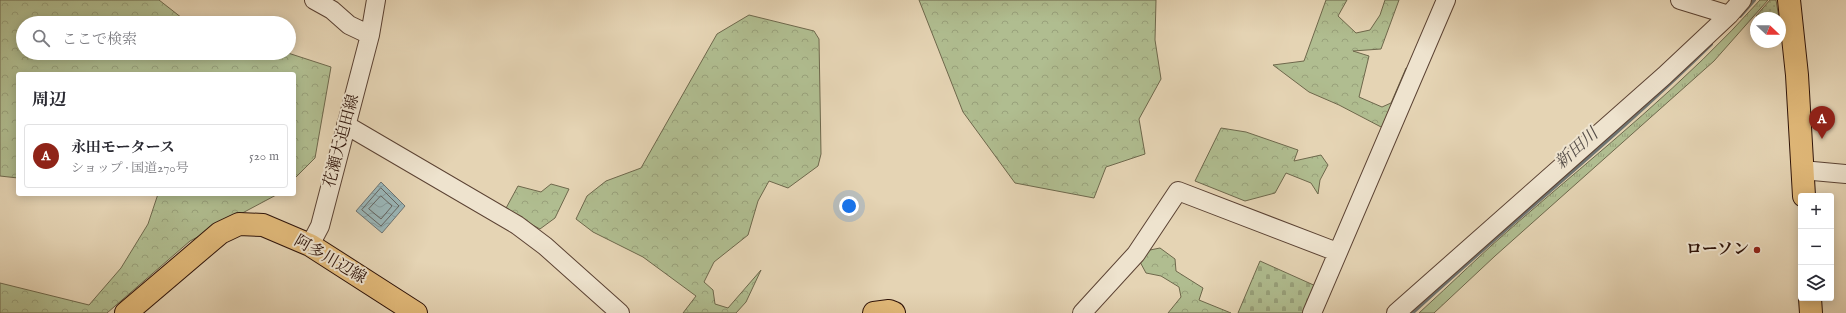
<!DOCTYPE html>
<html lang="ja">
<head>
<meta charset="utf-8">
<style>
	body { margin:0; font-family:"IM FELL English","Noto Serif JP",serif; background:#f2f2f3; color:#2b2b33 }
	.controls { position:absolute; right:12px; bottom:12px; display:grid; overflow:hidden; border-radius:4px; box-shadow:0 2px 10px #0003 }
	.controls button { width:36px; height:36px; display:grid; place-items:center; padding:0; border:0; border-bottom:1px solid #e1e1e2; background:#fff; color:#2b2b33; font:20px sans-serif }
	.compass { position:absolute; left:1750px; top:12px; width:36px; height:36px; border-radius:50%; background:#fff; box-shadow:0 2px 10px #0003; rotate:112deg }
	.you { position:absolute; left:849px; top:206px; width:14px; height:14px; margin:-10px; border:3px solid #fff; border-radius:50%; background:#1a73e8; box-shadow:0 0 0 6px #1a73e833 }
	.badge { display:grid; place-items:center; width:26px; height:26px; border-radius:50%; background:#8f2418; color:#fff; font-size:13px; font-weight:700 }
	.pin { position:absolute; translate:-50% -33px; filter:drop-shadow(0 1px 2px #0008) }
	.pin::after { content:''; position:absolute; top:21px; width:14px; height:12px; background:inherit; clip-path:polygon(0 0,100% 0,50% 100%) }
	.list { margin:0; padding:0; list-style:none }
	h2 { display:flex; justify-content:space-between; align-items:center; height:52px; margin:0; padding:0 16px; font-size:17px }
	h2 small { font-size:13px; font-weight:400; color:#7c7c81 }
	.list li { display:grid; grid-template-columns:26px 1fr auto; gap:12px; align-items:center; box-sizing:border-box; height:64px; margin:0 8px 8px; padding:0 8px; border:1px solid #e1e1e2; border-radius:4px }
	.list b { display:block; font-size:15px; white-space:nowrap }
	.list p { margin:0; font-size:13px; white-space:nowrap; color:#7c7c81 }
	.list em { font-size:13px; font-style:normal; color:#7c7c81 }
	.icon { flex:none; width:22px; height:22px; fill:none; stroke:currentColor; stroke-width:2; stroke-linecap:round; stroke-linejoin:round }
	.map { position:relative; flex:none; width:1846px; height:313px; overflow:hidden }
	.search { position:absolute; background:#fff; box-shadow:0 2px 10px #0003; left:16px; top:16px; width:280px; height:44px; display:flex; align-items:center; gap:10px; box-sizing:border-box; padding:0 14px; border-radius:22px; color:#7c7c81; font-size:15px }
	.panel { position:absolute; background:#fff; box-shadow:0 2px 10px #0003; left:16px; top:72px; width:280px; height:124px; border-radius:4px }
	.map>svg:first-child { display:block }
	.grass { fill:url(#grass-dots); stroke:#6e684c }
	.forest { fill:url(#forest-crowns); stroke:#6e684c }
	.cemetery { fill:url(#cemetery-stones); stroke:#6e684c }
	.park { fill:url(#park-tufts); stroke:#6e684c }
	.water { fill:url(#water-waves); stroke:#6e7472 }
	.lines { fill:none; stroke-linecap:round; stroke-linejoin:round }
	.shore { stroke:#646460; stroke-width:1 }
	.stream { stroke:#6e7472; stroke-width:4 }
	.minor-casing { stroke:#5b4233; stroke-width:20 }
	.major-casing { stroke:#2d1208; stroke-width:24 }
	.highway-casing { stroke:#2d1208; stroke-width:24 }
	.minor { stroke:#eee3ce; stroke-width:18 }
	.major { stroke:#e2ba7a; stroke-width:22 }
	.highway { stroke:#e2ba7a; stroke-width:22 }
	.poi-dot { fill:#8f2418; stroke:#eee3ce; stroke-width:1.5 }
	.labels { text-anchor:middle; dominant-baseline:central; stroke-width:4; stroke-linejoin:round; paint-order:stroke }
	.street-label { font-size:16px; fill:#2d1208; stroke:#eee3ce }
	.poi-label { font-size:16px; font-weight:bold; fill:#2d1208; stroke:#eee3ce; text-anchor:end }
	.water-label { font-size:17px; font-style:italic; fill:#534b46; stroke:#eee3ce }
</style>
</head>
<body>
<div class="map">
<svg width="1846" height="313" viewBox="0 0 1846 313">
	<defs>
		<pattern id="grass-dots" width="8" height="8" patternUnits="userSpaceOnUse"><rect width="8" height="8" fill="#b0bd90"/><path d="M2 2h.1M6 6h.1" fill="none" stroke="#98a17b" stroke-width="1.8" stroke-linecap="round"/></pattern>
		<pattern id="forest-crowns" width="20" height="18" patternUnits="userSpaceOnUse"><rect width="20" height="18" fill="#b0bd90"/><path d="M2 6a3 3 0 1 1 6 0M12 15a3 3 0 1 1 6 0" fill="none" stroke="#98a17b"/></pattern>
		<pattern id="cemetery-stones" width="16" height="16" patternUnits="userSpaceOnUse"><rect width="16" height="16" fill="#b0bd90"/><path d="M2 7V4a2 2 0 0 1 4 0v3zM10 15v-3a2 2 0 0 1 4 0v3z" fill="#98a17b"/></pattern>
		<pattern id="park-tufts" width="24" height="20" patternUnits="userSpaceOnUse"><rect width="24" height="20" fill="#b0bd90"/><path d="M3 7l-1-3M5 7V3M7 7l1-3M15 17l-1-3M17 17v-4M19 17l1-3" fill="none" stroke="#98a17b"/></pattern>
		<pattern id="water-waves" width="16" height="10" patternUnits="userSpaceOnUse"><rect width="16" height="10" fill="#9ab6b8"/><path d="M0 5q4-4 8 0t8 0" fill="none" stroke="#859b9d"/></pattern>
	</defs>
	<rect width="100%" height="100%" fill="#e5d4b4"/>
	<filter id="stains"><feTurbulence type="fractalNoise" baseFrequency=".005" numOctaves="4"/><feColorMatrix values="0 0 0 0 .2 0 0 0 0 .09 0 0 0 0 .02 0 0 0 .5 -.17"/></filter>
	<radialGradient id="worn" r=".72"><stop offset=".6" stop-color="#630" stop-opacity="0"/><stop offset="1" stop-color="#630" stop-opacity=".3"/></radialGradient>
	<path class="grass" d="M 1770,0 L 1776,0 L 1779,18 L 1762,18 L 1756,16 Z"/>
	<path class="forest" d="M 0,0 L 159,0 L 182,18 L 196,23 L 23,23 L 23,53 L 288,53 L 331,67 L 315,158 L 294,179 L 294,74 L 18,74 L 18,178 L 0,176 Z
		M 919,0 L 1156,0 L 1155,40 L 1161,79 L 1139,119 L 1145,154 L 1106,167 L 1094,198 L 1015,183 L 963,112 Z
		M 1326,0 L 1347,0 L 1338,16 L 1356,33 L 1370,30 L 1380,15 L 1385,0 L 1399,0 L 1381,49 L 1353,51 L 1369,56 L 1359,97 L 1382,107 L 1391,103 L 1406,68 L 1412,68 L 1383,128 L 1339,105 L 1309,92 L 1273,65 L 1304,61 Z
		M 749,15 L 814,31 L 819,39 L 821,154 L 818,166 L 788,188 L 769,181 L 758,201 L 748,235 L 714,262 L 704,282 L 713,290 L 715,304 L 728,308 L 761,270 L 746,302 L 736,313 L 683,313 L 696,296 L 643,257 L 593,232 L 576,219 L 587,196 L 606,181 L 641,168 L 717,34 Z
		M 1221,128 L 1246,132 L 1298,150 L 1294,161 L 1321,155 L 1328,165 L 1320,180 L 1318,194 L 1311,183 L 1286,173 L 1275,193 L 1245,201 L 1195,181 Z
		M 551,184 L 569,189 L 555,218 L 540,229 L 505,210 L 518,186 L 541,192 Z
		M 158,194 L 278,194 L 190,241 L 107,313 L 0,313 L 0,283 L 89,305 L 121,268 L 148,224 Z
		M 1160,248 L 1175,259 L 1176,271 L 1203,288 L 1199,300 L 1231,313 L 1168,313 L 1181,297 L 1179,287 L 1161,276 L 1146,273 L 1139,260 L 1145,251 Z"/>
	<path class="cemetery" d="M 1260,261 L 1318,287 L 1307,313 L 1238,313 Z"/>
	<path class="park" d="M 1760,0 L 1768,0 L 1714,61 L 1495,256 L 1434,313 L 1419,313 C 1452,283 1483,252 1517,223 C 1600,151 1687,82 1760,0 Z"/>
	<path class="water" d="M 381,182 L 405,206 L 382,233 L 356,211 Z"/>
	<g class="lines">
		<path class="shore" d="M 381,188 L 399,206 L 381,226 L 362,210 Z
			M 381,196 L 392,206 L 381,219 L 369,209 Z"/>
		<path class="stream" d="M 1740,16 L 1754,0
			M 1412,313 C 1511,222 1615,138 1711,44"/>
		<g class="minor-casing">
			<path id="minor" d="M 314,0 L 332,10 L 349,25 L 370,35
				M 1680,0 L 1729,15
				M 346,125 L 517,225 L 545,246 L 620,313
				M 1802,170 L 1846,174
				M 310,245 L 320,226 L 370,35 L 376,0
				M 1082,313 L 1136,254 L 1178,191 L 1337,252
				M 1312,313 L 1446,0
				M 1396,313 L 1664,76 L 1729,15 L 1742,0"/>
		</g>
		<g class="major-casing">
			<path id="major" d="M 126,313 L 220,233 L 239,224 L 263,225 L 310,245 L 416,313
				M 874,313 L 889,311 L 894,313"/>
		</g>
		<g class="highway-casing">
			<path id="highway" d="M 1789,0 L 1797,75 L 1804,196
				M 1810,298 L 1811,313"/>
		</g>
		<use href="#minor" class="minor"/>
		<use href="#major" class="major"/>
		<use href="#highway" class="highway"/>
	</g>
	<circle class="poi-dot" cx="1757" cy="250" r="4"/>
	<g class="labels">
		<g class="street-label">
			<text transform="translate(342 141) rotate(-75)">花瀬大迫田線</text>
			<text transform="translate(330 260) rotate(30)">阿多川辺線</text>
		</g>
		<g class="poi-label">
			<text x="1749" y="250">ローソン</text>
		</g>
		<g class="water-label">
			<text transform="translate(1577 149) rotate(-42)">新田川</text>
		</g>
	</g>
	<rect width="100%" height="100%" filter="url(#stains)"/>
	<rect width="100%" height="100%" fill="url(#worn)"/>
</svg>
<div class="controls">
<button>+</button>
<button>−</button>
<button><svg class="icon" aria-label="layers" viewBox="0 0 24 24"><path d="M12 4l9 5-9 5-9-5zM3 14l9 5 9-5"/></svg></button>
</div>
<svg class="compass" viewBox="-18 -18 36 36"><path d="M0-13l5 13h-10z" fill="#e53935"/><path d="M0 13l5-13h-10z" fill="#7c7c81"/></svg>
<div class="you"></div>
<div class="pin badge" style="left:1822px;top:139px">A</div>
<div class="search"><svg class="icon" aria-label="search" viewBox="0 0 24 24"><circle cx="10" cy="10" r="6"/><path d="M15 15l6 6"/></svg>ここで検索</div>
<section class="panel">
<h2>周辺<small></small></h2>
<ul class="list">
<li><span class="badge">A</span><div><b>永田モータース</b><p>ショップ · 国道270号</p></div><em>520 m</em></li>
</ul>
</section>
</div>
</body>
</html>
